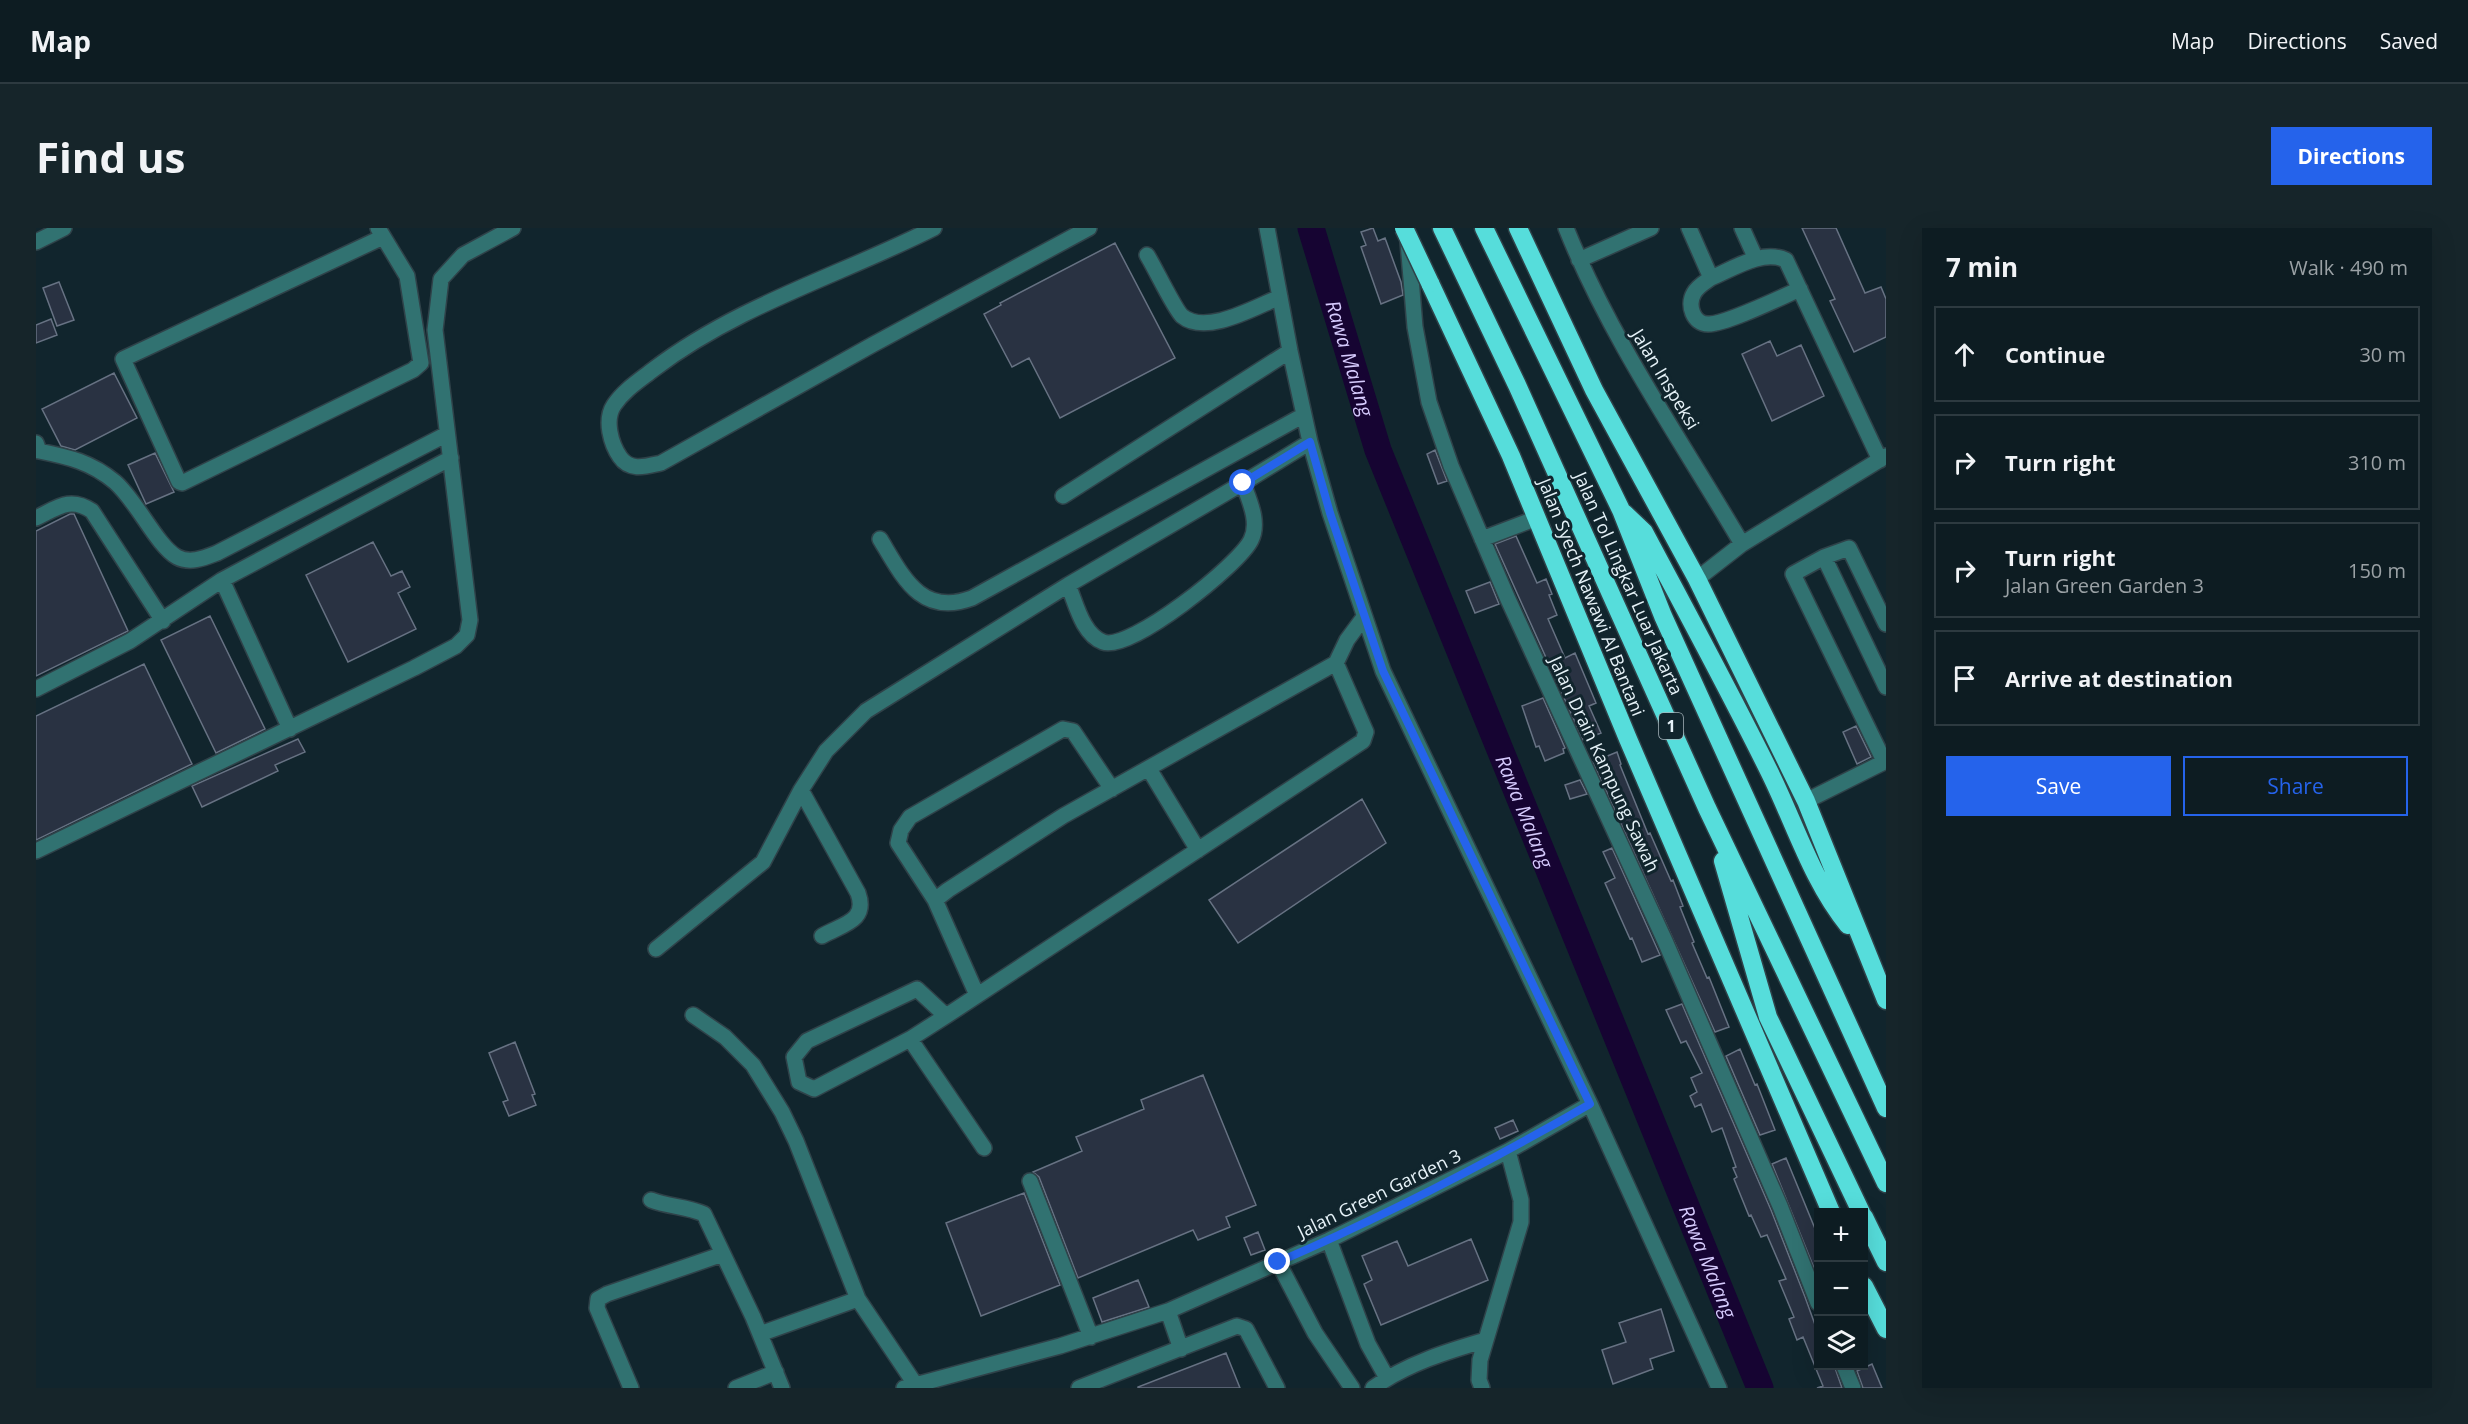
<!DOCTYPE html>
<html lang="en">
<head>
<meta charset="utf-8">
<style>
	body { margin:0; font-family:"Open Sans",sans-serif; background:#16252a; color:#f1f3f6 }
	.controls { position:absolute; right:18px; bottom:18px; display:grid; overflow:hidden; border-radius:0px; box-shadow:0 6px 24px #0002 }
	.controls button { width:54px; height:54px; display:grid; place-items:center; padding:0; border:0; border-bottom:2px solid #2d3a40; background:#0d1c22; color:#f1f3f6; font:30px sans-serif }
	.stop { position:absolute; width:18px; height:18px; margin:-14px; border:4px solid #2563eb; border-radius:50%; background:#fff }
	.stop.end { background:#2563eb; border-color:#fff; box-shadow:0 2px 6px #0008 }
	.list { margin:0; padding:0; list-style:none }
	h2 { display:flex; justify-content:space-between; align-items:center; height:78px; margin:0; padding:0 24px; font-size:26px }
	h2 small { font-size:20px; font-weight:400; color:#9aa1a5 }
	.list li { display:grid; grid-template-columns:39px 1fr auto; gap:18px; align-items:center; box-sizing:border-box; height:96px; margin:0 12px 12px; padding:0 12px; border:2px solid #2d3a40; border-radius:0px }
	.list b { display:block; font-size:22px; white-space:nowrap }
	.list p { margin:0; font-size:20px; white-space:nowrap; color:#9aa1a5 }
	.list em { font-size:20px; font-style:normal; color:#9aa1a5 }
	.actions { display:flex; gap:12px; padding:18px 24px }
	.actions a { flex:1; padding:14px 0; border:2px solid #2563eb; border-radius:0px; text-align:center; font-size:21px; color:#2563eb }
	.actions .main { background:#2563eb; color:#fff }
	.icon { flex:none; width:33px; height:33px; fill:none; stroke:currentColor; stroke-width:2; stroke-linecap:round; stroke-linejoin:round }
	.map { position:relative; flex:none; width:1850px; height:1160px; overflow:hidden; border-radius:0px }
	header { display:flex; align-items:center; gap:36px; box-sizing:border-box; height:84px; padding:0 30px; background:#0d1c22; border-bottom:2px solid #2d3a40 }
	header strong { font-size:28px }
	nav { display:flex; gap:33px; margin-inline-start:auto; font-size:21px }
	.intro { display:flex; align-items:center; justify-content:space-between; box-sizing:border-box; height:144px; padding:0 36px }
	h1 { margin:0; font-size:42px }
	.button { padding:15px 27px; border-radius:0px; background:#2563eb; color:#fff; font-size:21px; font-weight:700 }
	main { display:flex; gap:36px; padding:0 36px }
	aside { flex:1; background:#0d1c22; border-radius:0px; box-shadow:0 6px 24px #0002 }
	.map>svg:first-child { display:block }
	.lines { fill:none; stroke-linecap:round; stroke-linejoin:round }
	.river { stroke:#160432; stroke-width:27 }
	.building { fill:#293242; stroke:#677283; stroke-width:1.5 }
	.minor-casing { stroke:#2f4249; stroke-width:18 }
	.highway-casing { stroke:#2f4249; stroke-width:21 }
	.minor { stroke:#317271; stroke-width:15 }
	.highway { stroke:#56dddb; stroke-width:18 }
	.highway-bridge-casing { stroke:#2f4249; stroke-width:21; stroke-linecap:butt }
	.highway-bridge { stroke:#56dddb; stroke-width:18 }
	.route { stroke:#2563eb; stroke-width:8 }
	.labels { text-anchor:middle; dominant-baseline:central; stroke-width:6; stroke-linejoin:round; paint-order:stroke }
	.shield { fill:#11252d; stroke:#a6b4bb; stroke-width:1.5 }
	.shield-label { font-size:16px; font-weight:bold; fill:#e6f2f8 }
	.street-label { font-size:18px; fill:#e6f2f8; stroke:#11252d }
	.water-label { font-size:20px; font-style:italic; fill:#d5cafc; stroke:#11252d }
</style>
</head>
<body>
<header>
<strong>Map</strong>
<nav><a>Map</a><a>Directions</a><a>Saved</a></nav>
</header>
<div class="intro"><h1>Find us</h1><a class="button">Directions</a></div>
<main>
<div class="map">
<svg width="1850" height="1160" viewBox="0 0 1850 1160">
	<rect width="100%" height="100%" fill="#11252d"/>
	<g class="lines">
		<path class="river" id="s1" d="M 1275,0 L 1342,222 L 1724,1160"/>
	</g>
	<path class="building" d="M 1337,0 L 1342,13 L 1349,10 L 1365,54 L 1367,67 L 1345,76 L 1325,19 L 1330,17 L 1325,4 Z
		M 1766,0 L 1800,0 L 1829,65 L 1845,59 L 1850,71 L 1850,109 L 1818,124 L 1794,73 L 1799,71 Z
		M 1079,15 L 1139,130 L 1024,190 L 993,130 L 976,139 L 948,86 L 965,77 L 964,75 Z
		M 23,54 L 38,92 L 21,98 L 7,60 Z
		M 15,91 L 21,107 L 0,115 L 0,97 Z
		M 1734,113 L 1741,128 L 1765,117 L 1788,168 L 1736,193 L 1706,126 Z
		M 78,145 L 101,190 L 39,222 L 25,218 L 6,181 Z
		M 1399,222 L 1411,253 L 1402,256 L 1391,226 Z
		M 119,225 L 138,264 L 110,276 L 92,237 Z
		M 34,286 L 38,286 L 92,403 L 0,448 L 0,303 Z
		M 1480,308 L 1501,355 L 1510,351 L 1516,366 L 1513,367 L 1521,387 L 1512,391 L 1529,430 L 1539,425 L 1560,475 L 1553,478 L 1565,505 L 1547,512 L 1459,316 Z
		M 337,314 L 355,348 L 366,343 L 374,359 L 362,365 L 380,401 L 312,434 L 270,347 Z
		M 1454,354 L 1463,376 L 1439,385 L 1430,363 Z
		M 174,388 L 229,501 L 180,525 L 125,412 Z
		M 108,436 L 156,536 L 0,612 L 0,488 Z
		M 1507,470 L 1529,520 L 1527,521 L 1528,525 L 1509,533 L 1503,518 L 1500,519 L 1486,478 Z
		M 1820,498 L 1835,529 L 1821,536 L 1807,504 Z
		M 262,511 L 269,524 L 239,537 L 242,543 L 166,579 L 156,558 Z
		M 1581,524 L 1585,536 L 1584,537 L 1612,606 L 1614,605 L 1635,653 L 1637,652 L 1647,678 L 1644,679 L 1658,714 L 1656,715 L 1671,750 L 1673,749 L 1693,799 L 1679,804 L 1557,534 Z
		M 1544,552 L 1551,566 L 1534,571 L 1529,557 Z
		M 1326,571 L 1350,615 L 1202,715 L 1173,672 Z
		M 1576,620 L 1624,727 L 1606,734 L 1596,710 L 1594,711 L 1569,655 L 1579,650 L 1567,624 Z
		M 1646,776 L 1735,982 L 1769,1069 L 1782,1105 L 1782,1137 L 1798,1137 L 1806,1160 L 1781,1160 L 1787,1158 L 1767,1109 L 1761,1112 L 1753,1091 L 1758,1089 L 1743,1053 L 1750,1051 L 1731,1007 L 1725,1009 L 1715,987 L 1713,988 L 1698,951 L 1701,949 L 1697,940 L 1700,939 L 1686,900 L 1676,904 L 1665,876 L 1659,879 L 1654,868 L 1661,864 L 1655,850 L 1666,845 L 1650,813 L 1645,815 L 1630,782 Z
		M 479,814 L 499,866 L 496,867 L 500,877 L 473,888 L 467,874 L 472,872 L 453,825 Z
		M 1704,821 L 1719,857 L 1721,856 L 1739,902 L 1724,907 L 1690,828 Z
		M 1167,847 L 1220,977 L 1190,989 L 1194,999 L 1162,1012 L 1157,1002 L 1042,1050 L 1003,949 L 997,944 L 1046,923 L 1040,909 L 1108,881 L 1105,872 Z
		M 1477,892 L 1482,903 L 1464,911 L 1459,900 Z
		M 1750,930 L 1782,1008 L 1782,1050 L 1736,936 Z
		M 988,965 L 1024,1057 L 945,1088 L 910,995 Z
		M 1222,1004 L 1229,1022 L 1215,1027 L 1208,1010 Z
		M 1435,1011 L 1452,1052 L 1345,1097 L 1328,1056 L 1336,1052 L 1326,1028 L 1361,1013 L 1372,1038 Z
		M 1102,1052 L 1113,1079 L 1066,1094 L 1057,1070 Z
		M 1625,1081 L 1638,1123 L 1614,1131 L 1617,1141 L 1577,1156 L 1566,1122 L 1590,1114 L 1583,1095 Z
		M 1190,1125 L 1204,1160 L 1102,1160 L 1102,1159 Z
		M 1836,1136 L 1846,1160 L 1827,1160 L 1821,1143 Z"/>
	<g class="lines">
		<g class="minor-casing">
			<path id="minor" d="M 342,0 L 371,48 L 385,135 L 377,142 L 146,255 L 143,254 L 87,131 L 347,9
				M 898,0 C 805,47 702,77 618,141 C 604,152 588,162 578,177 C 568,192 575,216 584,229 C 594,244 611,238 625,235 L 836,117 L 1053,0
				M 1231,0 L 1254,123 L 1274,214 L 1294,285 L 1347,443 L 1554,876 L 1683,1160
				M 1530,0 C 1575,112 1645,212 1706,316
				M 1653,0 L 1675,50 C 1697,41 1726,21 1750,32 L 1844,232
				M 1706,0 L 1720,31
				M 0,14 L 28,0
				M 1372,14 L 1379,99 L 1393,174 L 1415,238 L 1471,369 L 1629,713 L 1744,978 L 1782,1075
				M 1111,27 C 1118,38 1139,82 1146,88 C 1170,108 1219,79 1244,69
				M 1543,32 L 1615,0
				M 1675,50 C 1668,55 1662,58 1658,65 C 1651,77 1657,96 1672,96 C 1688,97 1746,69 1764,61
				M 0,215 L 3,223 C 33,229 55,234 79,254 C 101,273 121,318 141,329 C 154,336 168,330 181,325 L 411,206
				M 1027,268 L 1254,123
				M 0,290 C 21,280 34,268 56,283 L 127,393
				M 844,311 C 867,349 885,389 936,370 L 1268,187
				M 1446,311 L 1501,290
				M 1788,329 L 1850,459
				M 1661,351 L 1706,316 L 1850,228
				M 186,352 L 254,501
				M 1032,357 C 1040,375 1046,406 1067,414 C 1094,424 1203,337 1215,312 C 1224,294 1213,272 1207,255 L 1274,214
				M 0,461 L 94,413 L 186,352 L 415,230
				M 1848,533 L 1757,346 L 1788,329 L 1813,320 L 1850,396
				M 1113,541 L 1162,622
				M 765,562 L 822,665 C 832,693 807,696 786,708
				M 1770,573 L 1850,533
				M 0,623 L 378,440 L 420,418 L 431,407 L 434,392 L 399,102 L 405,51 L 427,27 L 477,0
				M 899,672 L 862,615 L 865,602 L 874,589 L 1027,501 L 1037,503 L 1076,561
				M 620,721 L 727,634 L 765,562 L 790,523 L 830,483 L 1032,357 L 1207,255
				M 941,767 L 899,672 L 912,662 L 1027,588 L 1300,435
				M 657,787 L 689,809 L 717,837 L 746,884 L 760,913 L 822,1071 L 879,1156
				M 910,788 L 881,761 L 771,813 L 758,829 L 763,854 L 778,861 L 874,811 L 910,788 L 1327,513 L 1330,504 L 1300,435 L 1311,412 L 1328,389
				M 874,811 L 948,920
				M 994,953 L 1055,1109
				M 615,972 C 633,979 651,978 668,986 L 717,1089 L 746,1160
				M 1293,1012 L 1332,1116 L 1351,1150
				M 1242,1034 L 1279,1105 L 1316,1160
				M 1132,1083 L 1145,1121
				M 724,1106 L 822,1071
				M 1808,1138 L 1817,1160
				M 595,1160 L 561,1080 L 562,1071 L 571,1066 L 687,1026
				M 700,1160 L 740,1144
				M 868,1160 L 1024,1118 L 1132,1083 L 1293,1012 L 1472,923 L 1554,876
				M 1043,1160 L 1201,1098 L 1210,1101 L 1241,1160
				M 1337,1160 C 1370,1136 1412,1123 1450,1112
				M 1446,1160 L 1443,1152 L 1444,1132 L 1485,994 L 1485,972 L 1472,923"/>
		</g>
		<g class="highway-casing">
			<path id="highway" d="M 1406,0 L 1481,157 L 1671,580 L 1850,955
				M 1448,0 L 1585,282 L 1627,388 L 1850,880
				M 1482,0 L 1558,162 L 1661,351 L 1770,573 L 1850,772
				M 1394,55 L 1475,228 L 1592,511 L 1795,984
				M 1588,285 L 1608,304 C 1650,383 1693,462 1733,543 C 1758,593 1776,653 1812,697
				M 1687,633 L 1732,789 L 1825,984
				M 1828,989 L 1850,1034
				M 1828,1058 L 1850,1101"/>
		</g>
		<use href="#minor" class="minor"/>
		<use href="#highway" class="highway"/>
		<g class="highway-bridge-casing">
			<path id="highway-bridge" d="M 1368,0 L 1394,55"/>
		</g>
		<use href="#highway-bridge" class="highway-bridge"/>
	</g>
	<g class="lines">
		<path class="route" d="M 1207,255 L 1274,214 L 1294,285 L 1347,443 L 1554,876 C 1453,934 1349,988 1242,1034"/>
	</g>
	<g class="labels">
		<rect class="shield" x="1623" y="485" width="24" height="26" rx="4.5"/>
		<g class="shield-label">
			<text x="1635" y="498">1</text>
		</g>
		<g class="street-label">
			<text transform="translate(1630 151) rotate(59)">Jalan Inspeksi</text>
			<text transform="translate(1593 355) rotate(66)">Jalan Tol Lingkar Luar Jakarta</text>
			<text transform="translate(1556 369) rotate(68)">Jalan Syech Nawawi Al Bantani</text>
			<text transform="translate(1569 536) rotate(65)">Jalan Drain Kampung Sawah</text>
			<text transform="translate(1343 965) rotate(-26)">Jalan Green Garden 3</text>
		</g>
		<g class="water-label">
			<text stroke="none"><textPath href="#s1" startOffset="136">Rawa Malang</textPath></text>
			<text stroke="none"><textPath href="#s1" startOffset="622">Rawa Malang</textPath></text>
			<text stroke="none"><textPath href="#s1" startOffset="1108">Rawa Malang</textPath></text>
		</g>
	</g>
</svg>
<div class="controls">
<button>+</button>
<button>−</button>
<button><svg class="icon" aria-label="layers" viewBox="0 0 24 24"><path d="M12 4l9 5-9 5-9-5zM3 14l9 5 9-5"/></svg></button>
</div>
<div class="stop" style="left:1207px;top:255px"></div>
<div class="stop end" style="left:1242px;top:1034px"></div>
</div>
<aside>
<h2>7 min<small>Walk · 490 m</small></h2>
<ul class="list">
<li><svg class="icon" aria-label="ahead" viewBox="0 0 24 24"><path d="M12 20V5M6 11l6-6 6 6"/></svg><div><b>Continue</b></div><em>30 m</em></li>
<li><svg class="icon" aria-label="right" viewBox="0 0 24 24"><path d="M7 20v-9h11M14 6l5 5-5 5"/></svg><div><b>Turn right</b></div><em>310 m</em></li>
<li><svg class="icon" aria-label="right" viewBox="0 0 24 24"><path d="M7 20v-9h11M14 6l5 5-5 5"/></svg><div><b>Turn right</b><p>Jalan Green Garden 3</p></div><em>150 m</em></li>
<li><svg class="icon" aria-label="arrive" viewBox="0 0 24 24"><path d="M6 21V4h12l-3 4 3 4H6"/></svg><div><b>Arrive at destination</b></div></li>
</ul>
<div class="actions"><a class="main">Save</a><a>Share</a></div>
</aside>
</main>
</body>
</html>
